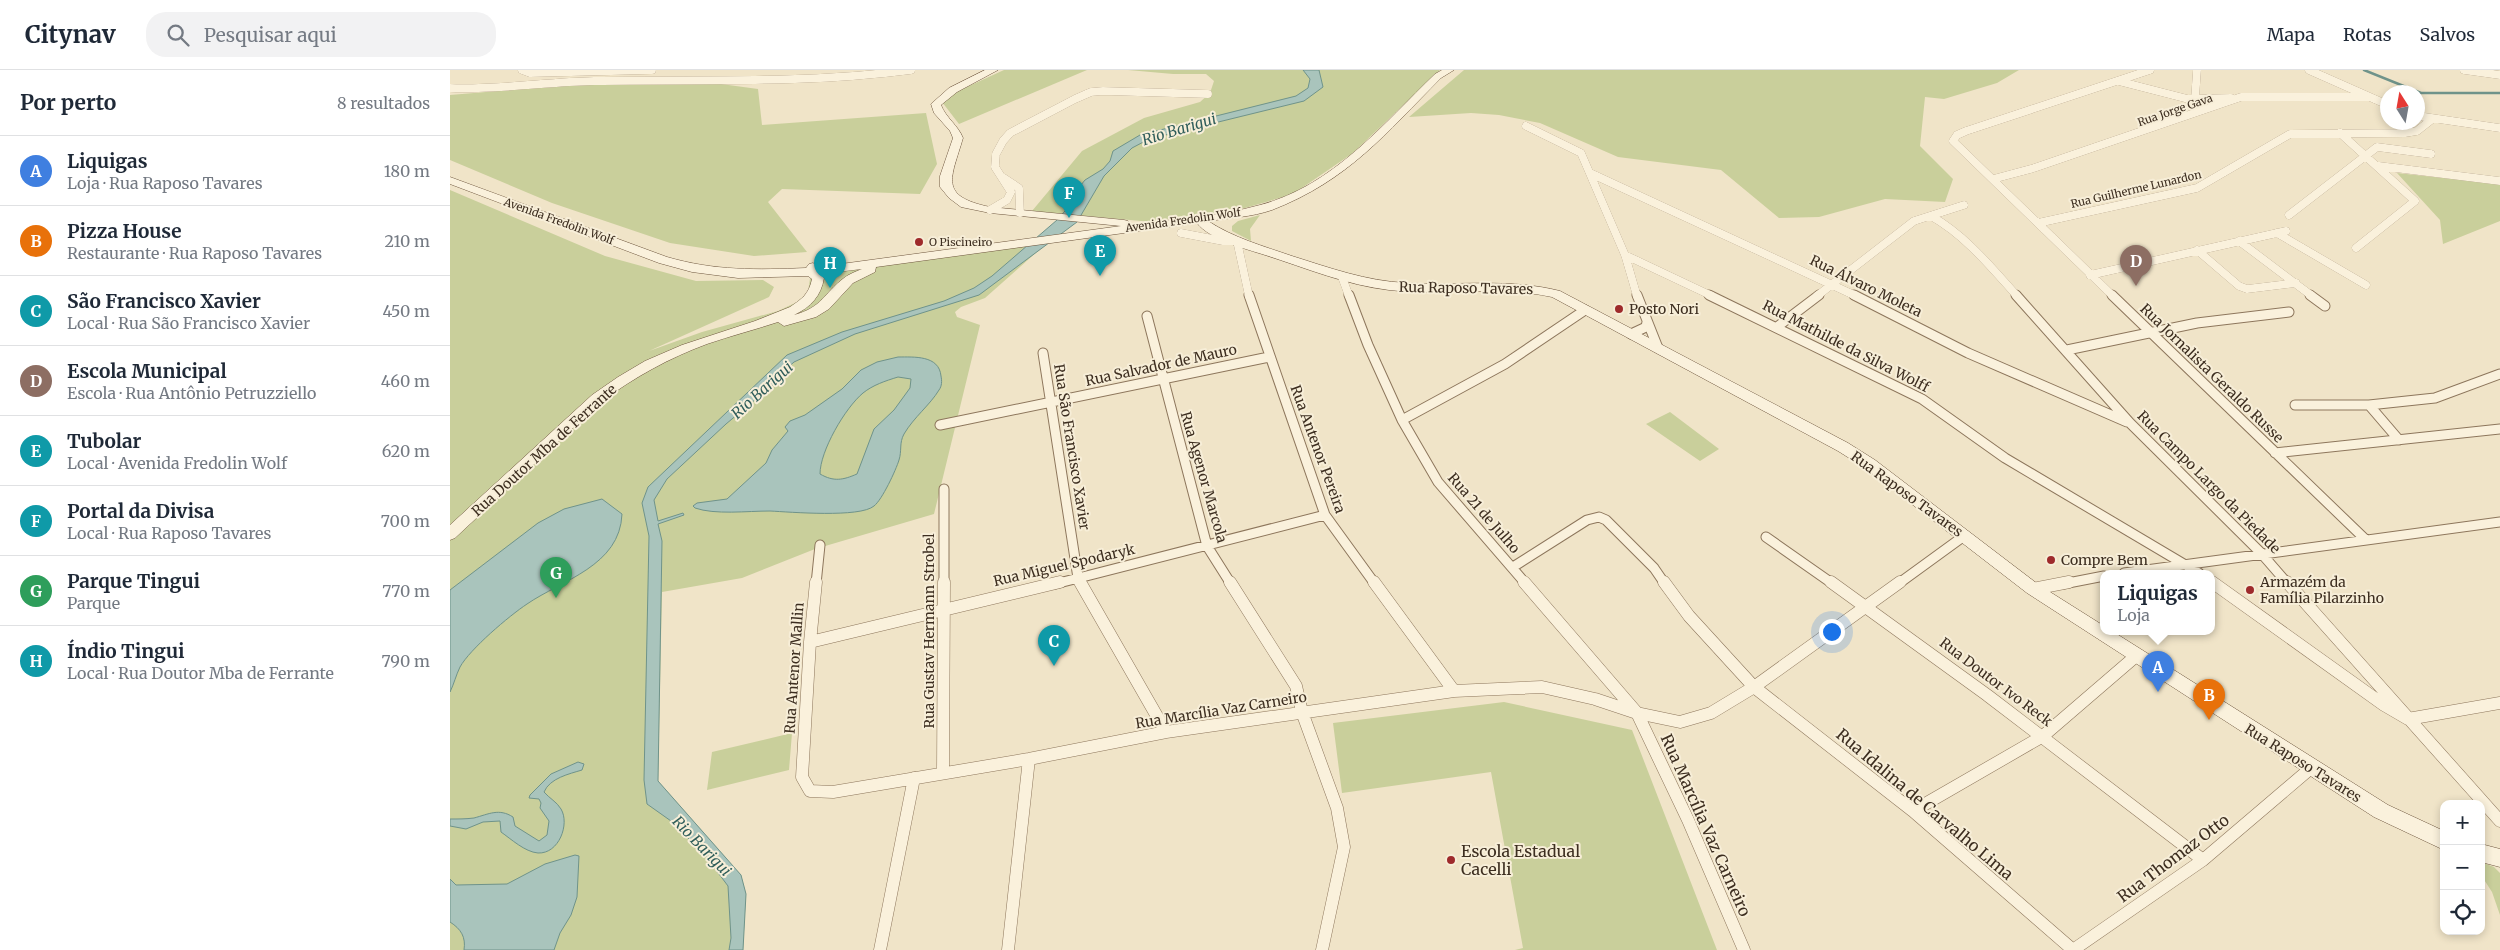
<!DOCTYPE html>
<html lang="pt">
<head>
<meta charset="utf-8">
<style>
	body { margin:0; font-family:Merriweather,serif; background:#f2f2f3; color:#1f2937 }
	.controls { position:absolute; right:15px; bottom:15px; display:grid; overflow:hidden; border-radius:10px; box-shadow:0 2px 8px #0003 }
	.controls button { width:45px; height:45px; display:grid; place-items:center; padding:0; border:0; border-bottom:1px solid #e0e1e3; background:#fff; color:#1f2937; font:25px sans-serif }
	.compass { position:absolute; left:1930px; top:15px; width:45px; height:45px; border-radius:50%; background:#fff; box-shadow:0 2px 8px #0003; rotate:349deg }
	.you { position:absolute; left:1381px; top:561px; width:18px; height:18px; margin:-12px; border:4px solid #fff; border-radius:50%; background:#1a73e8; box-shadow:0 0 0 8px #1a73e833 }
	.badge { display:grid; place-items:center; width:32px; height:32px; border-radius:50%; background:#9e2a2b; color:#fff; font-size:16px; font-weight:700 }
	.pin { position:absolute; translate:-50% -41px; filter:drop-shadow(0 1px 2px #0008) }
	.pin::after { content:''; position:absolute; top:26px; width:18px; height:15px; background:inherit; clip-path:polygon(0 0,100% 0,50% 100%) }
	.popup { position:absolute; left:1650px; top:500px; width:115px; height:65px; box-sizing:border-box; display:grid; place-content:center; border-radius:10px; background:#fff; filter:drop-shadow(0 1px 4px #0005); font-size:16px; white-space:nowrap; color:#747a83 }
	.popup b { font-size:19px; color:#1f2937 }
	.popup::after { content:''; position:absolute; left:50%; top:100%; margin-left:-10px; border:10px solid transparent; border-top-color:#fff }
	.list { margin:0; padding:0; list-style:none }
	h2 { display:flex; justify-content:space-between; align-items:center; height:65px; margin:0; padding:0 20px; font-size:21px }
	h2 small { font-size:16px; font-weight:400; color:#747a83 }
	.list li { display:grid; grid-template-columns:32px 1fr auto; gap:15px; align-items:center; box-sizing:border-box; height:70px; padding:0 20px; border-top:1px solid #e0e1e3 }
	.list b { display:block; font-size:19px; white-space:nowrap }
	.list p { margin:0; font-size:16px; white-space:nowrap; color:#747a83 }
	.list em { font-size:16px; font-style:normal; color:#747a83 }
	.icon { flex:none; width:28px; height:28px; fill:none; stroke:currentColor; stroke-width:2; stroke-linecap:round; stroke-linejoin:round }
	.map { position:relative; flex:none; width:2050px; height:880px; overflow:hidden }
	header { display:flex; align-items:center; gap:30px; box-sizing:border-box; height:70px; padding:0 25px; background:#fff; border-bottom:1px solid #e0e1e3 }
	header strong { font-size:24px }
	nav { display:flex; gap:28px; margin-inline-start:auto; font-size:18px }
	.search { width:350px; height:45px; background:#f2f2f3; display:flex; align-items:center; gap:12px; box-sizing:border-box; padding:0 18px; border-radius:20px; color:#747a83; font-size:19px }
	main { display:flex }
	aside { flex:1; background:#fff }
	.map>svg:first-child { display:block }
	.green { fill:#c9cf9b }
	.water { fill:#a9c4bc; stroke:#6f938a; fill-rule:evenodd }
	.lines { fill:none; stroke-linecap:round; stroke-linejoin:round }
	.stream { stroke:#6f938a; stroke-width:2.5 }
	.street-far2-casing { stroke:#8d765c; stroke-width:8 }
	.street-far1-casing { stroke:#8d765c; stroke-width:11 }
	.street-casing { stroke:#8d765c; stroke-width:13 }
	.secondary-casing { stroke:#6f573f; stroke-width:1 }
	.street-far2 { stroke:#faf1dc; stroke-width:8 }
	.street-far1 { stroke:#faf1dc; stroke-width:9 }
	.street { stroke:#faf1dc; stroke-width:12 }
	.secondary { fill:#faf1dc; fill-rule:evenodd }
	.poi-dot { fill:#9e2a2b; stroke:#f7eed8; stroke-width:2 }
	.labels { text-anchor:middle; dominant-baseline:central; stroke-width:4; stroke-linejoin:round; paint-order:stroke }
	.far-street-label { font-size:11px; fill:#3d2e20; stroke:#f7eed8 }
	.far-poi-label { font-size:11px; fill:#3d2e20; stroke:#f7eed8; text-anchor:start }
	.street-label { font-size:14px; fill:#3d2e20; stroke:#f7eed8 }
	.poi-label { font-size:14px; fill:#3d2e20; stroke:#f7eed8; text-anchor:start }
	.water-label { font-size:15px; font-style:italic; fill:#2f5d5a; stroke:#f7eed8 }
	.near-street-label { font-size:16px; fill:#3d2e20; stroke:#f7eed8 }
	.near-poi-label { font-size:16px; fill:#3d2e20; stroke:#f7eed8; text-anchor:start }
</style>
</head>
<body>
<header>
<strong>Citynav</strong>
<div class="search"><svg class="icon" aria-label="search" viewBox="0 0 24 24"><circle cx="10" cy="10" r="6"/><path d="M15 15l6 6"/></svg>Pesquisar aqui</div>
<nav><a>Mapa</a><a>Rotas</a><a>Salvos</a></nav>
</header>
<main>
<aside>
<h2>Por perto<small>8 resultados</small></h2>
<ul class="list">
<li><span class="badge" style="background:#3f7fe0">A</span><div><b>Liquigas</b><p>Loja · Rua Raposo Tavares</p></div><em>180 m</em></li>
<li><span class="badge" style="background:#e8710a">B</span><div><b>Pizza House</b><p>Restaurante · Rua Raposo Tavares</p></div><em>210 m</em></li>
<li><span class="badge" style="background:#0f9aa8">C</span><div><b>São Francisco Xavier</b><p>Local · Rua São Francisco Xavier</p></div><em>450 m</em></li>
<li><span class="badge" style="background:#8d6e63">D</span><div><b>Escola Municipal</b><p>Escola · Rua Antônio Petruzziello</p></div><em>460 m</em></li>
<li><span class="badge" style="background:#0f9aa8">E</span><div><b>Tubolar</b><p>Local · Avenida Fredolin Wolf</p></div><em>620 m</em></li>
<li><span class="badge" style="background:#0f9aa8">F</span><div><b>Portal da Divisa</b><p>Local · Rua Raposo Tavares</p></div><em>700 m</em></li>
<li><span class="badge" style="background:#2e9e5b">G</span><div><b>Parque Tingui</b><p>Parque</p></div><em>770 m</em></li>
<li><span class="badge" style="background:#0f9aa8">H</span><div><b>Índio Tingui</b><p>Local · Rua Doutor Mba de Ferrante</p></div><em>790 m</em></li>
</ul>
</aside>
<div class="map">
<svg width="2050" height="880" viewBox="0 0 2050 880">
	<rect width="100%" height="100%" fill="#f0e4c8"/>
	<path class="green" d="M 554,0 L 637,0 L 509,54 L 492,32 L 497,26 Z
		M 678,0 L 990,0 L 903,83 L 843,124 L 795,138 L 702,152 L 582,141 L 632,81 L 694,48 L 750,32 L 760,23 L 764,11 L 756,4 L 723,4 Z
		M 1014,0 L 1569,0 L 1547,13 L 1494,29 L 1475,27 L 1470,76 L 1503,109 L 1495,132 L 1435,129 L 1369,147 L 1329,148 L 1271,100 L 1168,87 L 1090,53 L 1049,45 L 1021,43 L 959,47 Z
		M 271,14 L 308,19 L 312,55 L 476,43 L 487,94 L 470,124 L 332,119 L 318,132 L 357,182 L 304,186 L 220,173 L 102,133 L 0,90 L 0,25 L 118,15 Z
		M 1947,103 L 2050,114 L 2050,151 L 1993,174 L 1990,150 Z
		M 0,120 L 155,186 L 246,211 L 313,210 L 324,217 L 319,227 L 199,281 L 252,262 L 328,241 L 347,232 L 358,222 L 361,202 L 598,172 L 535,228 L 511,237 L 505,242 L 507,247 L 530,255 L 484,444 L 365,479 L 292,508 L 212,522 L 208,711 L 291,805 L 296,824 L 293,880 L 0,880 Z
		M 810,145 L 800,159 L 801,171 L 782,161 L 782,156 L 788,151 Z
		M 1220,342 L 1269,379 L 1250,391 L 1196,354 Z
		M 1054,632 L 1182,660 L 1267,880 L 1065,880 L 1073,878 L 1041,702 L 892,723 L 883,653 Z
		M 342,663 L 339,700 L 257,720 L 262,682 Z
		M 2031,792 L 2044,797 L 2050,803 L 2050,845 L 2042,822 L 2031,805 Z"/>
	<path class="water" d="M 853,0 L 869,0 L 873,17 L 854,31 L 699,69 L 682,78 L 654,106 L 627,152 L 529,225 L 405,264 L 344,292 L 333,302 L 325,313 L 276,354 L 217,409 L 204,430 L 208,451 L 233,443 L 234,445 L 208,454 L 212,471 L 208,711 L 291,805 L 296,824 L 293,880 L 279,880 L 281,868 L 278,816 L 254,784 L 221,751 L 197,734 L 194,710 L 199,466 L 192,433 L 198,417 L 337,285 L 392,262 L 494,231 L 524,218 L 542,206 L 607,150 L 623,132 L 626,121 L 635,110 L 653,99 L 660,91 L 663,81 L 690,65 L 846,26 L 858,18 L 860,9 Z
		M 448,287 C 464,287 489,285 491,306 C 492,311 492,316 489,320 C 480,335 464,347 454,364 C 449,373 452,381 449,390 C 446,400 432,430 424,436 C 410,448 340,442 320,441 C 297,441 265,445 245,438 L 243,436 L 247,433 L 277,429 L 316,393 L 322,380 L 338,361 L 335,357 L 340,351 L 355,345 L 392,319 L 411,300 L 427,292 ZM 448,307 L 461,309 L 460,318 L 444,340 L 424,359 L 407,404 C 393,410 384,412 370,404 C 370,381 395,338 413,323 C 423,315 435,311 448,307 Z
		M 152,429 L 172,444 C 170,496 112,510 77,534 C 59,546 20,579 10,597 C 6,605 4,614 0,622 L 0,520 L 88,453 L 114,439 Z
		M 128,692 L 134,694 L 132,700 C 119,704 100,708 94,722 C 99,728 107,732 111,739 C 120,754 109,784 88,783 C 75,782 61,769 51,762 L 50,751 L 33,752 L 16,759 L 0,756 L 0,749 C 8,749 16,749 24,748 C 39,744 49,738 63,747 L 65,756 L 89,771 L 97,765 L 99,751 L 90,738 L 91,733 L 89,729 L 79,728 L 80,725 L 101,704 Z
		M 125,785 L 129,786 L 127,827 L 121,845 L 110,863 L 104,880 L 14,880 C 16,867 11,859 0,852 L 0,809 L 6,815 L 57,814 L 95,794 Z"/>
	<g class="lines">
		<path class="stream" d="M 1914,0 L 1971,23 L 2050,23"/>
		<g class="street-far2-casing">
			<path id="street-far2" d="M 72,0 L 80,3 L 202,0
				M 1859,0 L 1938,35
				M 2014,0 L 2050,5
				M 1668,11 L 1738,29 L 1781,28
				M 0,18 C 48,20 96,12 144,11 C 250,9 355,14 461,0
				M 1745,29 L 1747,0
				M 1968,46 L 2050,58
				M 1076,56 L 1131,83 L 1175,185 L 1187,226
				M 1890,63 L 1965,131 L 1906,178
				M 1929,96 L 2050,111
				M 1140,103 L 1406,226
				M 554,108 L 569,118 L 570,143
				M 1543,109 L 1584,98 L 1791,27 L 1919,27
				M 540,140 L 557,130 L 561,122 L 545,97 L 546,84 L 553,71 L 560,63 L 625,29 L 641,22 L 653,21 L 758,24
				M 1839,145 L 1927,77 L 1981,84
				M 1481,146 C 1515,165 1541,197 1567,226
				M 1588,153 L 1747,118 L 1840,64 L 1955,63 L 1967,61 L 1981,50
				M 731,163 L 773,171 L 787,171 L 799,226
				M 1827,163 L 1916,215
				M 1789,171 L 1862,226
				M 1747,180 L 1789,216 L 1797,219 L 1846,213
				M 1175,185 L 1262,226
				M 1640,205 L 1836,161
				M 892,207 L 899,226
				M 1367,226 L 1464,151 L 1514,135
				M 1663,226 L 1503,71 L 1507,65 L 1516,61 L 1700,0"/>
		</g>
		<g class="street-far1-casing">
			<path id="street-far1" d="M 799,225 L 875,445 L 925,514
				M 899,225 L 918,275 L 952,350 L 988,412 L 1076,514
				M 1187,225 L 1208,278
				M 1259,225 L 1472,329 L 1555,388 L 1749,503
				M 1404,225 L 1518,283 L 1677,352
				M 1566,225 L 1680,353 L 1811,483 L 1838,514
				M 1662,225 L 1916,470
				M 1860,225 L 1875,236
				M 697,246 L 757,476 L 781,514
				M 1327,257 L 1369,225
				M 1181,264 L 1196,257 L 1197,252
				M 1617,280 L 1747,253 L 1839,242
				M 593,283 L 628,508 L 631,514
				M 1845,335 L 1919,335 L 1985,328 L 2050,304
				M 1919,335 L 1949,370
				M 952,350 L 1055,294 L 1135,240
				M 490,355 L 819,287
				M 1825,383 L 2050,359
				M 1316,467 L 1383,514
				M 1063,497 L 1137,450 L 1149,447 L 1156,450 L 1204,498 L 1215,514
				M 1674,503 L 2050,452
				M 1762,512 L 1764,514
				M 366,514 L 370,475
				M 494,514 L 494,419
				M 605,514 L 875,445
				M 1448,514 L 1514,466
				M 1613,514 L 1654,506"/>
		</g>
		<g class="street-casing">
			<path id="street" d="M 366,512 L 360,572 L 352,707 L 360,721 L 383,722 L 579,689 L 716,662 L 1004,621 L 1092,617 L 1145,629 L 1187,643 L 1230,652 L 1261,643 L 1304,617 L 1450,512
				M 630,512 L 716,662
				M 780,512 L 846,616 L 852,642 L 887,738 L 894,777 L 872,880
				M 924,512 L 1004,621
				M 1074,512 L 1187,643 L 1238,750 L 1294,880
				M 1214,512 L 1239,546 L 1304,617 L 1463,741 L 1623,880
				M 1381,512 L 1537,625 L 1753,790
				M 1762,512 L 1934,635 L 1958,649 L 2050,633
				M 1837,512 L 2050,751
				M 1583,519 L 1619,512
				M 360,572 L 610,512
				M 493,703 L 494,512
				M 1463,741 L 1593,666 L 1686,586
				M 430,880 L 464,708
				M 558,880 L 579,689
				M 1623,880 L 1753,790 L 1861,698"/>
		</g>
		<g class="secondary-casing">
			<path id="secondary" d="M 535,0 L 548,0 L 507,22 L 491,35 C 496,48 508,55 513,68 C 501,109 488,126 540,137 L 674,150 L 678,151 L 678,155 C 722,149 768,147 810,135 C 883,116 933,54 985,4 L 992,0 L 1004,0 L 991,8 C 935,64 899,110 822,140 C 802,147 779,148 758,151 C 784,168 813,176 842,186 C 880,198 916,211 956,213 C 1008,216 1059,208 1110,221 L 1398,373 L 1425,390 L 1589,515 L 1654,556 L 1654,561 L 1662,561 L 1938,735 L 1994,761 L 1994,780 L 1924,747 L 1577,523 L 1415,398 L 1388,381 L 1102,227 C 1048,215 994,226 939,220 C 896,215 856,198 815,185 C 796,179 759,169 747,153 L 426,197 L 425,202 L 403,213 L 379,239 L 366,247 L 334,256 L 328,252 C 304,260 280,266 257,274 C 219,288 185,307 152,331 L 5,468 L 0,470 L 0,455 L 142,325 L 168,307 L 195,291 L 232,275 L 305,251 L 340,237 C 352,229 359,224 362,209 L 358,206 L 288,208 L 242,202 L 209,193 L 0,114 L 0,107 L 217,187 C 265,201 307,200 356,198 L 359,194 L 363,193 L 369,197 L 671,156 L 540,143 L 511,137 L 499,128 L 490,117 L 490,106 L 503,68 L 500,61 L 484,43 L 481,34 L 499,18 ZM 412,199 C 407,201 399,204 394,208 C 373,224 373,237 344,245 C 361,237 371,226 374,208 L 371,204 Z
				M 2031,774 L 2050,779 L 2050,797 L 2031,792 Z"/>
		</g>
		<use href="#street-far2" class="street-far2"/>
		<use href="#street-far1" class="street-far1"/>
		<use href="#street" class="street"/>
		<use href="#secondary" class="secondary"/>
	</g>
	<g class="poi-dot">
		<circle cx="469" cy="172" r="5"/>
		<circle cx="1169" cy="239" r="5"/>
		<circle cx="1601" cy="490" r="5"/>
		<circle cx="1800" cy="520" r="5"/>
		<circle cx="1001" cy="790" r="5"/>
	</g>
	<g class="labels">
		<g class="far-street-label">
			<text transform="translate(1725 40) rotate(-19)">Rua Jorge Gava</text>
			<text transform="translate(1686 119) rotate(-13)">Rua Guilherme Lunardon</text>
			<text transform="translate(733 150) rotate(-8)">Avenida Fredolin Wolf</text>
			<text transform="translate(109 151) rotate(20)">Avenida Fredolin Wolf</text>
		</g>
		<g class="far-poi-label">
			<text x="479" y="172">O Piscineiro</text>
		</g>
		<g class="street-label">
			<text transform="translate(1416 216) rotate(26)">Rua Álvaro Moleta</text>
			<text transform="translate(1016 218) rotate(1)">Rua Raposo Tavares</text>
			<text transform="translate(1396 276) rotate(27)">Rua Mathilde da Silva Wolff</text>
			<text transform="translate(711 295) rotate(-12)">Rua Salvador de Mauro</text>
			<text transform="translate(1762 303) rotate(44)">Rua Jornalista Geraldo Russe</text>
			<text transform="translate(622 377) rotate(81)">Rua São Francisco Xavier</text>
			<text transform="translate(868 379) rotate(70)">Rua Antenor Pereira</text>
			<text transform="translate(94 380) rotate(-42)">Rua Doutor Mba de Ferrante</text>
			<text transform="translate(754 407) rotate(74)">Rua Agenor Marcola</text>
			<text transform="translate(1759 412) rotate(45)">Rua Campo Largo da Piedade</text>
			<text transform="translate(1457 424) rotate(36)">Rua Raposo Tavares</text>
			<text transform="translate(1034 443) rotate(49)">Rua 21 de Julho</text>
			<text transform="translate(614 495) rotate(-13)">Rua Miguel Spodaryk</text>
			<text transform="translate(479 561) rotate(-90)">Rua Gustav Hermann Strobel</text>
			<text transform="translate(344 598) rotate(-86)">Rua Antenor Mallin</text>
			<text transform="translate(1546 612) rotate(37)">Rua Doutor Ivo Reck</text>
			<text transform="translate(771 640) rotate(-9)">Rua Marcília Vaz Carneiro</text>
			<text transform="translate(1853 693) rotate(32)">Rua Raposo Tavares</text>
		</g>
		<g class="poi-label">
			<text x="1179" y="239">Posto Nori</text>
			<text x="1611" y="490">Compre Bem</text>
			<text x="1810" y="512">Armazém da<tspan x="1810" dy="16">Família Pilarzinho</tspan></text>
		</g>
		<g class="water-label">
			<text transform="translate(729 59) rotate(-17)">Rio Barigui</text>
			<text transform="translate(312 320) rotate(-42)">Rio Barigui</text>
			<text transform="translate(252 776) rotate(46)">Rio Barigui</text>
		</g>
		<g class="near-street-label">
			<text transform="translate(1475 734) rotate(40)">Rua Idalina de Carvalho Lima</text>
			<text transform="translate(1256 755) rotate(66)">Rua Marcília Vaz Carneiro</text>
			<text transform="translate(1723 788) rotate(-37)">Rua Thomaz Otto</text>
		</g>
		<g class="near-poi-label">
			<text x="1011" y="781">Escola Estadual<tspan x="1011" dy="18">Cacelli</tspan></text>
		</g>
	</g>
</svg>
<div class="controls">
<button>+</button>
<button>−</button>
<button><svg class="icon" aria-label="locate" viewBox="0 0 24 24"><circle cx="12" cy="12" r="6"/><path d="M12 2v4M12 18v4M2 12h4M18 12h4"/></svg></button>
</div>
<svg class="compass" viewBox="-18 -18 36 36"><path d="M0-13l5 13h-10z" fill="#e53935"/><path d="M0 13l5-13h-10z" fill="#747a83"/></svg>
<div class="you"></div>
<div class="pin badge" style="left:1708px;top:622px;background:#3f7fe0">A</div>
<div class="popup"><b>Liquigas</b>Loja</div>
<div class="pin badge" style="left:1759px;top:650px;background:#e8710a">B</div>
<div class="pin badge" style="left:604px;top:596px;background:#0f9aa8">C</div>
<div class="pin badge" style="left:1686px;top:216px;background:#8d6e63">D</div>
<div class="pin badge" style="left:650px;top:206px;background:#0f9aa8">E</div>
<div class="pin badge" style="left:619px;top:148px;background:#0f9aa8">F</div>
<div class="pin badge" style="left:106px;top:528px;background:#2e9e5b">G</div>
<div class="pin badge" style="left:380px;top:218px;background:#0f9aa8">H</div>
</div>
</main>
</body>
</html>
